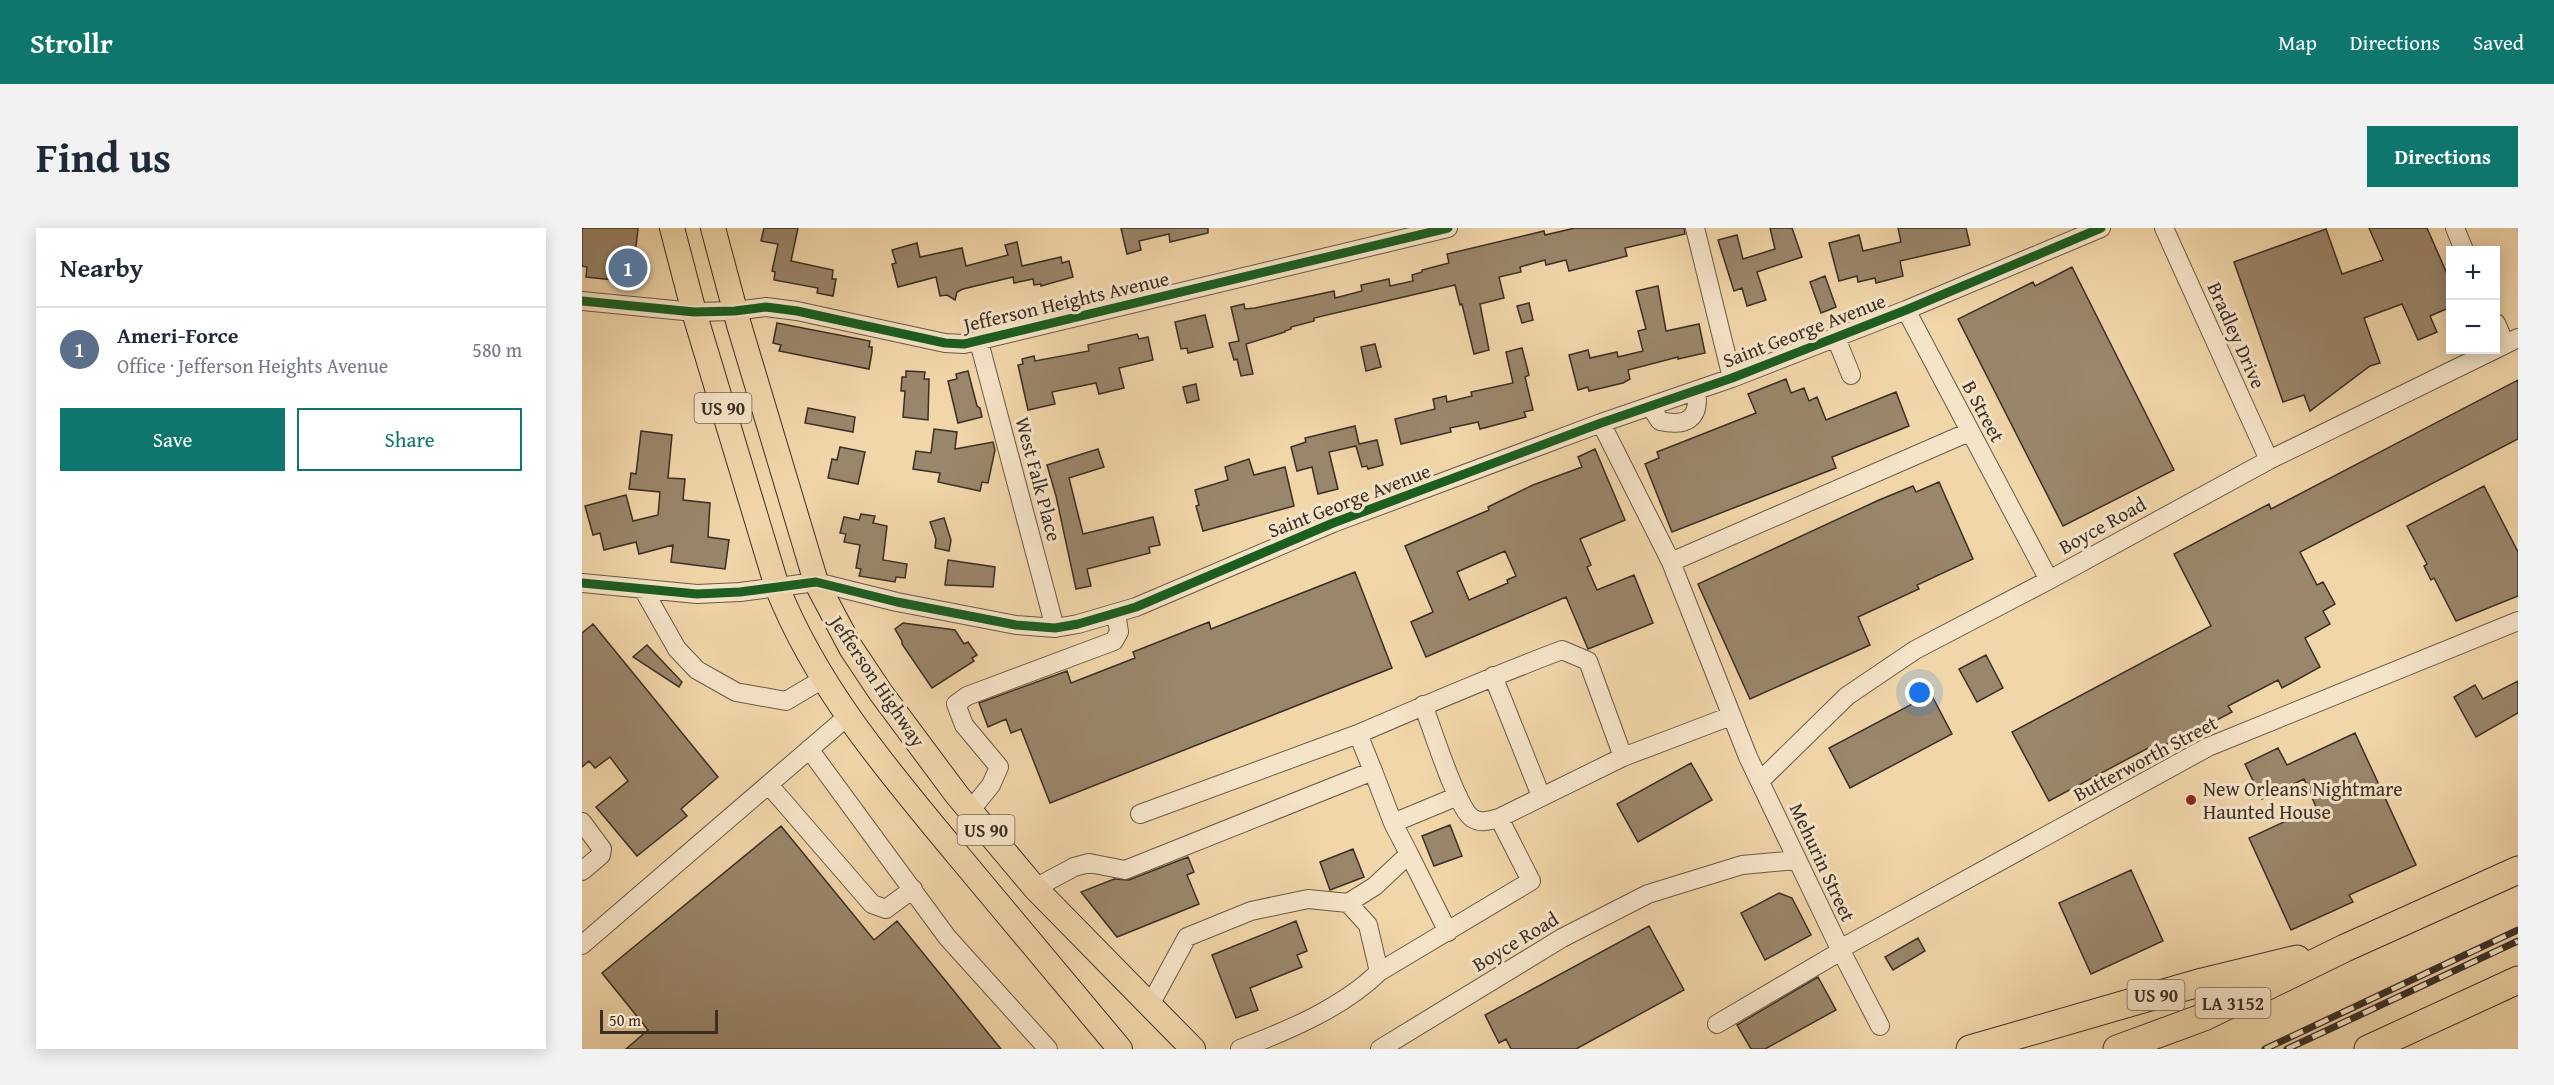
<!DOCTYPE html>
<html lang="en">
<head>
<meta charset="utf-8">
<style>
	body { margin:0; font-family:"Gentium Book Plus",serif; background:#f2f2f3; color:#1f2937 }
	.controls { position:absolute; right:18px; top:18px; display:grid; overflow:hidden; border-radius:0px; box-shadow:0 3px 15px #0003 }
	.controls button { width:54px; height:54px; display:grid; place-items:center; padding:0; border:0; border-bottom:2px solid #e0e1e3; background:#fff; color:#1f2937; font:30px sans-serif }
	.scale { position:absolute; left:18px; bottom:15px; width:118px; box-sizing:border-box; padding-left:6px; border:3px solid #3b2f25; border-top:0; font-size:16px; line-height:21px; white-space:nowrap; color:#3b2f25; -webkit-text-stroke:4px #f6e4c8; paint-order:stroke }
	.you { position:absolute; left:1338px; top:465px; width:21px; height:21px; margin:-15px; border:4px solid #fff; border-radius:50%; background:#1a73e8; box-shadow:0 0 0 9px #1a73e833 }
	.badge { display:grid; place-items:center; width:39px; height:39px; border-radius:50%; background:#0f766e; color:#fff; font-size:20px; font-weight:700 }
	.pin { position:absolute; translate:-50% -50%; border:3px solid #fff; box-shadow:0 2px 6px #0006 }
	.list { margin:0; padding:0; list-style:none }
	h2 { display:flex; justify-content:space-between; align-items:center; height:78px; margin:0; padding:0 24px; font-size:26px }
	h2 small { font-size:20px; font-weight:400; color:#747a83 }
	.list li { display:grid; grid-template-columns:39px 1fr auto; gap:18px; align-items:center; box-sizing:border-box; height:84px; padding:0 24px; border-top:2px solid #e0e1e3 }
	.list b { display:block; font-size:22px; white-space:nowrap }
	.list p { margin:0; font-size:20px; white-space:nowrap; color:#747a83 }
	.list em { font-size:20px; font-style:normal; color:#747a83 }
	.actions { display:flex; gap:12px; padding:18px 24px }
	.actions a { flex:1; padding:14px 0; border:2px solid #0f766e; border-radius:0px; text-align:center; font-size:21px; color:#0f766e }
	.actions .main { background:#0f766e; color:#fff }
	.map { position:relative; flex:none; width:1936px; height:821px; overflow:hidden; border-radius:0px }
	header { display:flex; align-items:center; gap:36px; box-sizing:border-box; height:84px; padding:0 30px; background:#0f766e; color:#fff }
	header strong { font-size:28px }
	nav { display:flex; gap:33px; margin-inline-start:auto; font-size:21px }
	.intro { display:flex; align-items:center; justify-content:space-between; box-sizing:border-box; height:144px; padding:0 36px }
	h1 { margin:0; font-size:42px }
	.button { padding:15px 27px; border-radius:0px; background:#0f766e; color:#fff; font-size:21px; font-weight:700 }
	main { display:flex; gap:36px; padding:0 36px }
	aside { flex:1; background:#fff; border-radius:0px; box-shadow:0 3px 15px #0003 }
	.map>svg:first-child { display:block }
	.building { fill:#9a866a; stroke:#3b2f25; stroke-width:1.5; fill-rule:evenodd }
	.lines { fill:none; stroke-linecap:round; stroke-linejoin:round }
	.minor-casing { stroke:#685946; stroke-width:20 }
	.major-casing { stroke:#3b2f25; stroke-width:26 }
	.highway-casing { stroke:#3b2f25; stroke-width:29 }
	.minor { stroke:#f6e4c8; stroke-width:18 }
	.major { stroke:#f1d6aa; stroke-width:24 }
	.highway { stroke:#f1d6aa; stroke-width:27 }
	.rail-casing { stroke:#3b2f25; stroke-width:7 }
	.rail { stroke:#f6e4c8; stroke-width:4.5; stroke-dasharray:14; stroke-linecap:butt }
	.cycleway-casing { stroke:#f6e4c8; stroke-width:13 }
	.cycleway { stroke:#1b5e20; stroke-width:9 }
	.poi-dot { fill:#8f2418; stroke:#f6e4c8; stroke-width:2 }
	.labels { text-anchor:middle; dominant-baseline:central; stroke-width:6; stroke-linejoin:round; paint-order:stroke }
	.shield { fill:#f6e4c8; stroke:#736556; stroke-width:1.5 }
	.shield-label { font-size:18px; font-weight:bold; fill:#3b2f25 }
	.street-label { font-size:20px; fill:#3b2f25; stroke:#f6e4c8 }
	.poi-label { font-size:20px; fill:#3b2f25; stroke:#f6e4c8; text-anchor:start }
</style>
</head>
<body>
<header>
<strong>Strollr</strong>
<nav><a>Map</a><a>Directions</a><a>Saved</a></nav>
</header>
<div class="intro"><h1>Find us</h1><a class="button">Directions</a></div>
<main>
<aside>
<h2>Nearby<small></small></h2>
<ul class="list">
<li><span class="badge" style="background:#5c6f8a">1</span><div><b>Ameri-Force</b><p>Office · Jefferson Heights Avenue</p></div><em>580 m</em></li>
</ul>
<div class="actions"><a class="main">Save</a><a>Share</a></div>
</aside>
<div class="map">
<svg width="1936" height="821" viewBox="0 0 1936 821">
	<rect width="100%" height="100%" fill="#f1d6aa"/>
	<filter id="stains"><feTurbulence type="fractalNoise" baseFrequency=".00333" numOctaves="4"/><feColorMatrix values="0 0 0 0 .2 0 0 0 0 .09 0 0 0 0 .02 0 0 0 .5 -.17"/></filter>
	<radialGradient id="worn" r=".72"><stop offset=".6" stop-color="#630" stop-opacity="0"/><stop offset="1" stop-color="#630" stop-opacity=".3"/></radialGradient>
	<path class="building" d="M 0,0 L 56,0 L 53,28 L 63,29 L 60,55 L 4,49 L 5,39 L 0,38 Z
		M 182,0 L 216,0 L 209,33 L 251,42 L 250,51 L 254,51 L 251,68 L 235,65 L 236,60 L 192,52 L 193,44 L 190,43 L 196,16 L 179,13 Z
		M 539,0 L 626,0 L 626,5 L 588,14 L 587,6 L 557,13 L 559,22 L 545,26 Z
		M 993,0 L 1102,0 L 1103,6 L 1043,20 L 1045,28 L 987,43 L 984,32 L 964,37 L 963,32 L 938,39 L 939,44 L 917,49 L 922,70 L 898,76 L 907,122 L 892,126 L 880,76 L 878,77 L 873,57 L 732,90 L 732,93 L 709,99 L 709,101 L 703,103 L 703,104 L 664,116 L 671,146 L 659,148 L 655,131 L 652,132 L 647,115 L 657,113 L 649,79 L 662,76 L 663,81 L 673,80 L 752,63 L 753,70 L 780,63 L 779,57 L 807,51 L 808,58 L 831,53 L 830,47 L 840,44 L 840,42 L 867,35 L 865,26 L 962,3 L 963,7 Z
		M 1188,0 L 1210,0 L 1220,29 L 1175,44 L 1184,72 L 1165,78 L 1160,60 L 1152,63 L 1136,12 L 1155,7 L 1161,31 L 1193,21 Z
		M 1316,0 L 1384,0 L 1388,17 L 1318,33 L 1321,48 L 1294,55 L 1293,50 L 1276,54 L 1275,48 L 1257,53 L 1247,15 L 1277,7 L 1281,23 L 1319,14 Z
		M 1787,0 L 1845,0 L 1869,55 L 1869,79 L 1848,88 L 1855,104 L 1836,112 L 1820,76 L 1782,90 L 1798,135 L 1788,138 L 1728,183 L 1722,167 L 1701,174 L 1652,34 L 1744,1 L 1760,46 L 1801,32 Z
		M 435,14 L 440,38 L 479,29 L 480,35 L 487,33 L 491,49 L 459,58 L 459,56 L 452,57 L 451,51 L 432,55 L 431,49 L 381,61 L 375,64 L 373,72 L 365,67 L 358,68 L 354,49 L 316,59 L 310,36 L 314,35 L 310,22 L 335,15 L 338,29 L 380,20 L 384,38 L 426,27 L 423,17 Z
		M 1490,39 L 1592,242 L 1481,298 L 1376,91 L 1451,54 L 1453,58 Z
		M 1243,48 L 1254,79 L 1239,85 L 1228,54 Z
		M 1076,58 L 1084,103 L 1117,96 L 1123,125 L 1096,131 L 1096,129 L 1046,142 L 1048,151 L 1041,155 L 1007,163 L 1006,159 L 996,162 L 987,127 L 1006,122 L 1008,130 L 1035,124 L 1036,129 L 1061,123 L 1056,103 L 1064,101 L 1054,63 Z
		M 947,75 L 951,92 L 940,95 L 935,78 Z
		M 623,87 L 631,119 L 606,125 L 605,120 L 599,121 L 593,94 Z
		M 195,95 L 288,113 L 287,119 L 290,119 L 290,124 L 287,141 L 197,123 L 199,117 L 191,115 Z
		M 555,106 L 557,111 L 566,109 L 571,132 L 537,140 L 542,160 L 517,166 L 514,155 L 470,164 L 473,176 L 446,182 L 436,137 L 441,136 L 440,131 L 452,128 L 453,133 L 507,123 L 506,117 Z
		M 793,116 L 799,139 L 784,143 L 779,119 Z
		M 940,120 L 947,147 L 943,149 L 951,182 L 942,184 L 944,189 L 898,201 L 896,194 L 868,200 L 869,204 L 819,216 L 813,191 L 853,181 L 851,171 L 864,168 L 865,174 L 890,168 L 889,164 L 931,155 L 924,124 Z
		M 324,143 L 343,144 L 342,151 L 347,151 L 346,192 L 321,189 L 323,163 L 319,163 L 320,149 L 324,149 Z
		M 386,143 L 395,178 L 398,180 L 400,189 L 376,195 L 366,153 L 375,151 L 374,146 Z
		M 1204,151 L 1209,165 L 1222,160 L 1227,173 L 1235,169 L 1244,192 L 1314,164 L 1327,198 L 1250,229 L 1254,240 L 1090,304 L 1063,236 L 1077,230 L 1075,224 L 1174,185 L 1166,166 Z
		M 1936,152 L 1936,211 L 1718,324 L 1735,357 L 1741,354 L 1753,376 L 1741,383 L 1748,396 L 1723,410 L 1738,439 L 1700,460 L 1696,452 L 1646,478 L 1650,484 L 1635,492 L 1634,490 L 1570,524 L 1568,519 L 1467,573 L 1430,504 L 1629,398 L 1592,326 L 1687,276 L 1689,281 Z
		M 614,156 L 617,172 L 605,175 L 601,159 Z
		M 226,180 L 273,189 L 271,204 L 223,195 Z
		M 773,198 L 777,216 L 795,212 L 801,237 L 786,241 L 785,238 L 780,239 L 774,218 L 747,224 L 756,261 L 736,266 L 730,239 L 715,243 L 709,219 L 724,214 L 723,210 Z
		M 352,201 L 375,204 L 373,221 L 411,214 L 413,222 L 406,255 L 400,254 L 398,263 L 356,254 L 358,245 L 331,241 L 334,223 L 349,225 Z
		M 59,203 L 90,207 L 86,250 L 103,251 L 101,272 L 128,275 L 126,309 L 147,312 L 143,341 L 89,334 L 91,317 L 57,326 L 54,314 L 22,322 L 18,305 L 11,307 L 3,278 L 44,267 L 51,293 L 76,287 L 78,264 L 47,261 L 49,245 L 54,246 Z
		M 258,219 L 283,224 L 276,256 L 246,250 L 250,231 L 255,232 Z
		M 516,221 L 522,239 L 487,250 L 501,306 L 571,289 L 578,317 L 567,319 L 568,325 L 505,341 L 509,358 L 494,361 L 474,268 L 465,237 Z
		M 1013,221 L 1043,292 L 998,311 L 1009,337 L 1005,339 L 1015,362 L 1052,347 L 1071,395 L 1006,421 L 984,369 L 844,429 L 829,394 L 851,384 L 823,318 L 907,282 L 906,279 L 951,257 L 1000,239 L 996,229 ZM 923,323 L 934,348 L 925,352 L 926,355 L 887,372 L 875,344 Z
		M 667,231 L 672,247 L 703,239 L 712,278 L 621,303 L 614,278 L 617,277 L 613,262 L 646,252 L 643,239 Z
		M 1357,254 L 1391,331 L 1335,357 L 1337,361 L 1276,389 L 1288,417 L 1168,471 L 1116,356 L 1297,272 L 1331,258 L 1334,264 Z
		M 1902,258 L 1936,324 L 1936,368 L 1874,393 L 1852,350 L 1849,352 L 1842,338 L 1845,336 L 1825,298 Z
		M 279,286 L 293,288 L 291,295 L 305,298 L 301,332 L 325,336 L 323,350 L 314,349 L 313,354 L 277,348 L 279,341 L 274,340 L 278,317 L 262,314 L 264,306 L 258,305 L 262,289 L 277,292 Z
		M 362,290 L 369,312 L 367,323 L 353,320 L 354,311 L 348,294 Z
		M 366,332 L 413,339 L 411,359 L 363,357 Z
		M 773,344 L 810,440 L 468,575 L 439,501 L 429,505 L 424,491 L 406,499 L 397,475 L 485,443 L 489,455 L 553,430 L 551,424 L 627,394 L 629,401 Z
		M 321,395 L 373,402 L 382,416 L 386,414 L 395,427 L 390,430 L 392,433 L 350,460 L 320,416 L 320,413 L 313,401 Z
		M 11,396 L 136,549 L 99,581 L 105,588 L 55,628 L 14,579 L 46,553 L 28,529 L 13,540 L 7,533 L 0,539 L 0,405 Z
		M 65,417 L 100,454 L 97,459 L 51,429 Z
		M 1404,427 L 1421,460 L 1395,474 L 1377,441 Z
		M 1936,453 L 1936,485 L 1894,509 L 1872,469 L 1893,457 L 1901,471 Z
		M 1349,466 L 1370,506 L 1268,560 L 1247,520 Z
		M 1773,505 L 1834,637 L 1767,667 L 1771,674 L 1709,702 L 1667,610 L 1734,579 L 1722,551 L 1680,571 L 1663,536 L 1696,520 L 1705,537 Z
		M 1109,535 L 1130,572 L 1056,614 L 1035,576 Z
		M 868,597 L 880,628 L 852,638 L 840,608 Z
		M 199,598 L 292,712 L 315,693 L 419,821 L 44,821 L 66,802 L 20,745 Z
		M 771,621 L 782,649 L 748,662 L 738,634 Z
		M 606,629 L 612,644 L 605,647 L 617,676 L 535,709 L 499,664 L 532,651 L 547,652 Z
		M 1549,642 L 1581,713 L 1509,746 L 1477,675 Z
		M 1197,665 L 1210,670 L 1229,707 L 1183,732 L 1159,685 Z
		M 714,693 L 725,723 L 715,727 L 720,739 L 668,760 L 676,782 L 654,790 L 630,727 Z
		M 1067,698 L 1102,762 L 994,821 L 929,821 L 924,811 L 917,815 L 903,787 Z
		M 1336,710 L 1343,723 L 1311,742 L 1303,729 Z
		M 1236,749 L 1254,782 L 1183,821 L 1169,821 L 1155,797 Z"/>
	<g class="lines">
		<g class="minor-casing">
			<path id="minor" d="M 1113,0 L 1150,150
				M 1582,0 L 1687,232
				M 1873,0 L 1882,22
				M 0,73 L 112,84 L 153,83 L 184,79 L 215,83 L 363,115 L 382,116 L 866,0
				M 1324,82 L 1467,352
				M 1914,95 L 1923,116
				M 1254,110 L 1269,147
				M 397,114 L 473,400
				M 1914,121 L 1936,110
				M 1068,178 L 1078,193 C 1104,199 1119,191 1114,162
				M 1019,195 L 1089,334 L 1387,204
				M 1089,334 L 1166,529 L 1258,721 L 1298,798
				M 0,355 L 115,366 L 158,364 L 234,354 L 315,374 L 434,397 L 473,400 L 496,396 L 554,379 L 751,295 L 1019,195 L 1150,150 L 1324,82 L 1519,0
				M 61,361 L 95,421 L 115,442 L 154,464 L 204,473 L 241,451
				M 911,448 L 959,568
				M 776,506 C 843,477 911,448 980,422 L 1006,433 L 1041,529 L 917,590 C 908,592 899,596 890,590 C 874,579 850,499 841,477
				M 227,521 L 365,709 L 466,821
				M 1041,529 L 1149,488
				M 791,543 L 811,595 L 876,568
				M 1178,553 L 1265,468 L 1333,422 L 1467,352 L 1687,232 L 1912,122
				M 187,557 L 290,676 L 304,681 L 331,661
				M 388,583 L 409,557 L 417,539 L 382,497 L 374,476 L 385,468 L 532,413 L 537,404 L 534,385
				M 0,594 L 20,621 L 19,627 L 0,643
				M 811,595 L 827,626
				M 453,660 L 492,639 L 507,635 L 543,642 L 791,543 L 776,506 L 558,586
				M 0,717 L 266,488
				M 1258,721 L 1626,519 L 1936,393
				M 797,744 L 949,653 L 917,590
				M 568,777 L 605,709 L 669,683 L 726,671 L 766,675 L 793,658 L 827,626 L 866,704
				M 1135,796 L 1259,723
				M 658,821 C 707,802 760,780 797,744 L 786,697 L 766,675
				M 798,821 L 980,710 L 1066,666 L 1160,637 L 1215,632"/>
		</g>
		<g class="major-casing">
			<path id="major" d="M 90,0 L 112,84 L 195,359 C 235,460 306,543 375,626 C 429,691 483,756 538,821
				M 131,0 L 157,97 L 234,354 L 269,420 L 299,465 L 375,567 L 453,660 L 611,821"/>
		</g>
		<g class="highway-casing">
			<path id="highway" d="M 1388,821 L 1620,754 L 1715,731
				M 1535,821 L 1622,789 L 1763,720 L 1936,642
				M 1786,821 L 1936,752"/>
		</g>
		<use href="#minor" class="minor"/>
		<use href="#major" class="major"/>
		<use href="#highway" class="highway"/>
		<g class="rail-casing">
			<path id="rail" d="M 1683,821 L 1936,702
				M 1705,821 L 1936,713"/>
		</g>
		<use href="#rail" class="rail"/>
		<g class="cycleway-casing">
			<path id="cycleway" d="M 0,73 L 112,84 L 153,83 L 184,79 L 215,83 L 363,115 L 382,116 L 866,0
				M 0,355 L 115,366 L 158,364 L 234,354 L 315,374 L 434,397 L 473,400 L 496,396 L 554,379 L 751,295 L 1019,195 L 1150,150 L 1324,82 L 1519,0"/>
		</g>
		<use href="#cycleway" class="cycleway"/>
	</g>
	<circle class="poi-dot" cx="1609" cy="572" r="6"/>
	<g class="labels">
		<g class="shield">
			<rect x="112.5" y="165" width="57" height="30" rx="4.5"/>
			<rect x="375.5" y="587" width="57" height="30" rx="4.5"/>
			<rect x="1545.5" y="752" width="57" height="30" rx="4.5"/>
			<rect x="1613.5" y="760" width="75" height="30" rx="4.5"/>
		</g>
		<g class="shield-label">
			<text x="141" y="180">US 90</text>
			<text x="404" y="602">US 90</text>
			<text x="1574" y="767">US 90</text>
			<text x="1651" y="775">LA 3152</text>
		</g>
		<g class="street-label">
			<text transform="translate(484 73) rotate(-13)">Jefferson Heights Avenue</text>
			<text transform="translate(1222 102) rotate(-21)">Saint George Avenue</text>
			<text transform="translate(1655 107) rotate(66)">Bradley Drive</text>
			<text transform="translate(1402 183) rotate(62)">B Street</text>
			<text transform="translate(457 251) rotate(75)">West Falk Place</text>
			<text transform="translate(767 272) rotate(-21)">Saint George Avenue</text>
			<text transform="translate(1520 297) rotate(-29)">Boyce Road</text>
			<text transform="translate(296 453) rotate(56)">Jefferson Highway</text>
			<text transform="translate(1563 530) rotate(-28)">Butterworth Street</text>
			<text transform="translate(1241 634) rotate(65)">Mehurin Street</text>
			<text transform="translate(933 713) rotate(-31)">Boyce Road</text>
		</g>
		<g class="poi-label">
			<text x="1621" y="560">New Orleans Nightmare<tspan x="1621" dy="23">Haunted House</tspan></text>
		</g>
	</g>
	<rect width="100%" height="100%" filter="url(#stains)"/>
	<rect width="100%" height="100%" fill="url(#worn)"/>
</svg>
<div class="controls">
<button>+</button>
<button>−</button>
</div>
<div class="scale">50 m</div>
<div class="you"></div>
<div class="pin badge" style="left:46px;top:40px;background:#5c6f8a">1</div>
</div>
</main>
</body>
</html>
